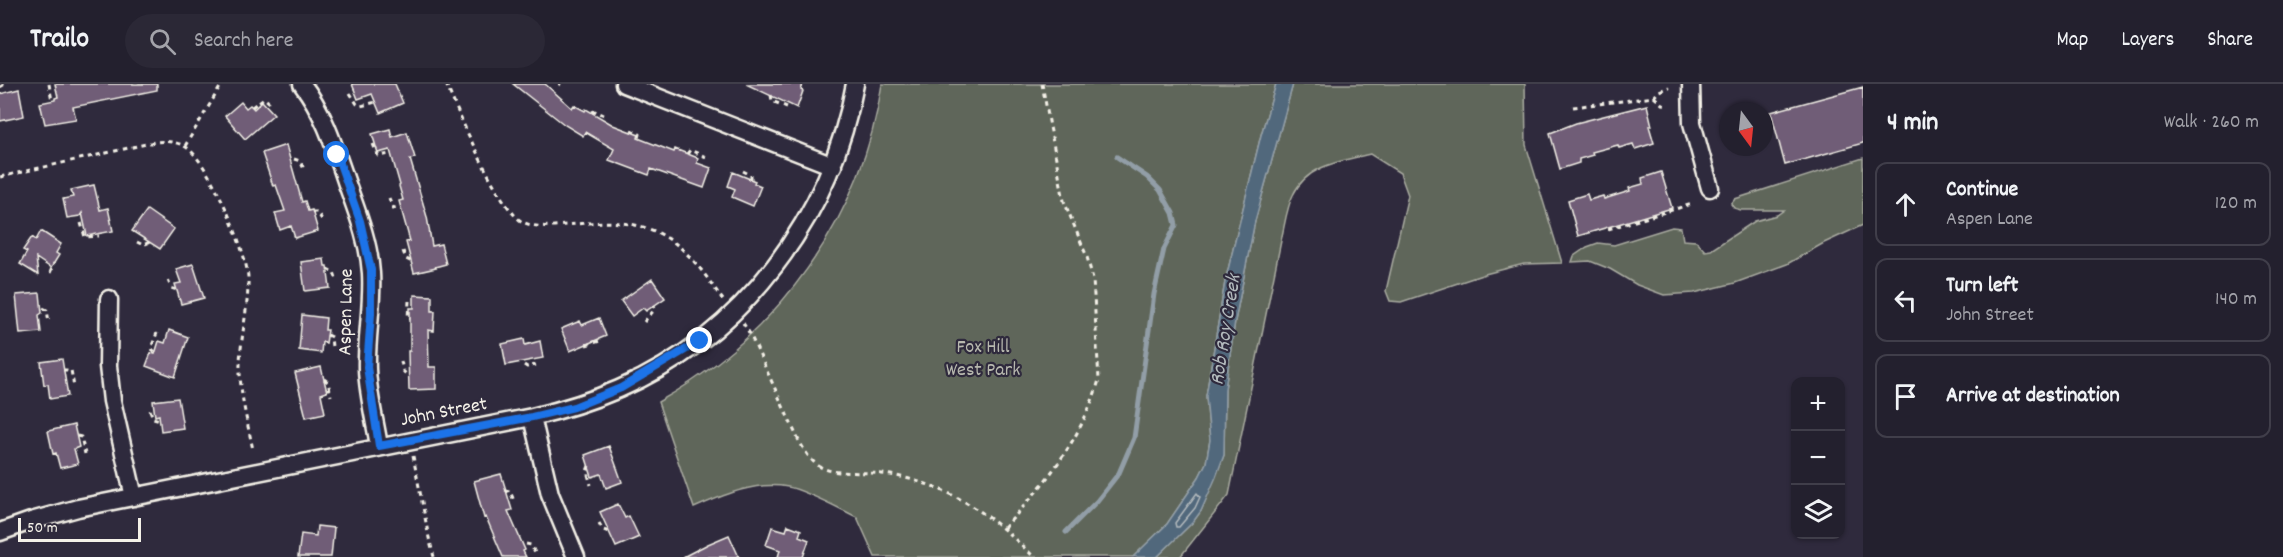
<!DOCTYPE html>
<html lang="en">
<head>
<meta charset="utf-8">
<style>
	body { margin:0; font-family:Dekko,sans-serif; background:#2b2836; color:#f1f3f6 }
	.controls { position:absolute; right:18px; bottom:18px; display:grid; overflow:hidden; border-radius:12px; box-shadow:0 2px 4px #0004 }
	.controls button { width:54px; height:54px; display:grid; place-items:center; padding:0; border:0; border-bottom:2px solid #403e4a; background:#23202e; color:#f1f3f6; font:30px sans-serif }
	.compass { position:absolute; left:1719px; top:18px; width:54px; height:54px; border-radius:50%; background:#23202e; box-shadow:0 2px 4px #0004; rotate:165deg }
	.scale { position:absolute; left:18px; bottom:15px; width:123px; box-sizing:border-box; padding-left:6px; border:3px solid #f4f1e8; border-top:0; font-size:16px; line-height:21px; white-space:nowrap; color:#f4f1e8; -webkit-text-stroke:4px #2f2a3d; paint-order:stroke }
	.stop { position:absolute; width:18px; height:18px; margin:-14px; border:4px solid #1a73e8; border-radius:50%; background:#fff }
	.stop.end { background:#1a73e8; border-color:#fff; box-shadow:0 2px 6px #0008 }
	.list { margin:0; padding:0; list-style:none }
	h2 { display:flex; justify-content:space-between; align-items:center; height:78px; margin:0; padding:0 24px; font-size:26px }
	h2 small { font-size:20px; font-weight:400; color:#a3a3aa }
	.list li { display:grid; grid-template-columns:39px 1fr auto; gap:18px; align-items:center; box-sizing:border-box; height:84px; margin:0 12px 12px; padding:0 12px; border:2px solid #403e4a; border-radius:12px }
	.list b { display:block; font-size:22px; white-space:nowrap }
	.list p { margin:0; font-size:20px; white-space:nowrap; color:#a3a3aa }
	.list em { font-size:20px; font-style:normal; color:#a3a3aa }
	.icon { flex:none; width:33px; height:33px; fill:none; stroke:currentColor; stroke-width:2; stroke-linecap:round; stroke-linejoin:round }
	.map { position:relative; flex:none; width:1863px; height:473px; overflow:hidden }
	header { display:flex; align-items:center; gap:36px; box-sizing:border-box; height:84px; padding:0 30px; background:#23202e; border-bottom:2px solid #403e4a }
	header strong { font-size:28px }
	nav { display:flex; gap:33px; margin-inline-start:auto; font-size:21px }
	.search { width:420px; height:54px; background:#2b2836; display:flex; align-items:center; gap:15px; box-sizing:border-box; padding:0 21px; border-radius:33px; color:#a3a3aa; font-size:22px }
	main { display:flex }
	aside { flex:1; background:#23202e }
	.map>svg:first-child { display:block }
	.green { fill:#5f665a; stroke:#aaaca1; stroke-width:1.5 }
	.water { fill:#51677c; stroke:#929ea7; stroke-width:1.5 }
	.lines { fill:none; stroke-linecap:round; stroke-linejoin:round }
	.shore { stroke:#b3babd; stroke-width:1.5 }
	.stream { stroke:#929ea7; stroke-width:5 }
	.building { fill:#6f5d77; stroke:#f4f1e8; stroke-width:1.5 }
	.street-casing { stroke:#f4f1e8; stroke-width:21 }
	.path { stroke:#f4f1e8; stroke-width:3; stroke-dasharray:4.5 4.5; stroke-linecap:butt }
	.street { stroke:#2f2a3d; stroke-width:16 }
	.route { stroke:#1a73e8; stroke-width:8 }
	.labels { text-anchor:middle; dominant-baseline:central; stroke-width:4.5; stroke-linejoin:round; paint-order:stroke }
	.street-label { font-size:20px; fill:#f4f1e8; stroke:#2f2a3d }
	.park-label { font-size:20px; fill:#b8b9af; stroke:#2f2a3d }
	.water-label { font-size:21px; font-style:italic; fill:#b3babd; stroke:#2f2a3d }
</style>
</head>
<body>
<header>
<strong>Trailo</strong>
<div class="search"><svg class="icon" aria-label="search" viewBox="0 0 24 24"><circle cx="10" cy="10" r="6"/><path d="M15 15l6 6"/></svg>Search here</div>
<nav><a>Map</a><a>Layers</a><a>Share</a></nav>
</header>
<main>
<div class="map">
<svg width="1863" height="473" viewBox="0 0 1863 473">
	<rect width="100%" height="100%" fill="#2f2a3d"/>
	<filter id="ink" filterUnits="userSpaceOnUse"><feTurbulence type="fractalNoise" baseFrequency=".0167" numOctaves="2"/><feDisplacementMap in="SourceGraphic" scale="12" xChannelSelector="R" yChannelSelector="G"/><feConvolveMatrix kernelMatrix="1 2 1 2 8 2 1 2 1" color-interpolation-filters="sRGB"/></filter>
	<g filter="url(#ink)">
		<path class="green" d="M 882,0 L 1276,0 L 1261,51 L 1225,198 L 1206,312 L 1210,356 L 1206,379 L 1199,393 L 1167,440 L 1133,473 L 875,473 L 857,433 C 840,425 805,406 788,403 C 754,397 724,411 694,424 L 658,318 C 777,252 862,135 882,0 Z
			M 1293,0 L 1525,0 L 1526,61 L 1562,179 L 1524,180 L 1485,190 L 1401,218 L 1390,217 L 1386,207 L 1408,111 L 1400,89 L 1370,70 C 1341,77 1307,81 1293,111 C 1287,123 1285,139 1282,152 L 1229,411 L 1180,473 L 1157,473 L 1193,438 L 1201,427 L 1224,371 L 1225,305 L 1235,237 L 1255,137 Z
			M 1863,74 L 1863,141 L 1824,159 L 1787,180 L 1735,199 L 1694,209 L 1664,211 L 1637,201 L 1610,185 L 1590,177 L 1572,178 L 1574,172 L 1587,163 L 1598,159 L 1614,161 L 1672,143 L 1681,144 L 1683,156 L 1696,157 L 1705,167 L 1711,166 L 1755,137 L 1777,131 L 1784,126 L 1741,126 L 1734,124 L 1731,120 L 1735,115 Z"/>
		<path class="water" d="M 1276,0 L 1293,0 L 1255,137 L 1235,237 L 1225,305 L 1224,371 L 1216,393 L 1201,427 L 1193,438 L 1157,473 L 1133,473 L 1167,440 L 1199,393 L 1206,379 L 1210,356 L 1206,312 L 1225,198 L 1261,51 Z"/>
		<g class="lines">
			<path class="shore" d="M 1197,409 L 1200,413 L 1195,424 L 1179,443 L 1176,443 L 1175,439 Z"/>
			<path class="stream" d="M 1066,448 L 1097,417 L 1119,389 L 1134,354 L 1154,210 L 1164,165 L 1176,141 L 1173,129 L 1160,106 L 1147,93 L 1117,73"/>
		</g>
		<path class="building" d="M 55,0 L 157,0 L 157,6 L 73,23 L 76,35 L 45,40 L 40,19 L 55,16 L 55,14 L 58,13 Z
			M 352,0 L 395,0 L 403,19 L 380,29 L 372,10 L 358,15 Z
			M 513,0 L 545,0 L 572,24 L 574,21 L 585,27 L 586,25 L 613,41 L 639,51 L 638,54 L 674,68 L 675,65 L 698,74 L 697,79 L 711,84 L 704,104 L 651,85 L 649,91 L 609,76 L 614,65 L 585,48 L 583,52 L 565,41 Z
			M 746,0 L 803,0 L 801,6 L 803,7 L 797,24 Z
			M 1863,3 L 1863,59 L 1785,81 L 1771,28 Z
			M 19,5 L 24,32 L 0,37 L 0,10 Z
			M 262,17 L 274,30 L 245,55 L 225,32 L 241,18 L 246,24 L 250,21 L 254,25 Z
			M 1647,21 L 1652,42 L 1649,42 L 1654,59 L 1635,65 L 1633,60 L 1619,64 L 1618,61 L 1592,68 L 1593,71 L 1579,75 L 1579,79 L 1560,85 L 1550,49 L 1576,39 Z
			M 390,45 L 392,53 L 407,48 L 415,74 L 410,75 L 427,133 L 432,162 L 441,160 L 446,180 L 435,183 L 436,184 L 414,189 L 406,158 L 410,157 L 399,117 L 403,116 L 399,102 L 400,101 L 390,66 L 378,69 L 372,50 Z
			M 286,61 L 302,118 L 305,117 L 308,127 L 312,126 L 318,147 L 295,154 L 291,142 L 280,146 L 275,129 L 285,127 L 276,101 L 273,102 L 262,69 Z
			M 733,88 L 755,97 L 754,99 L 761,102 L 753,122 L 732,113 L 735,105 L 728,102 Z
			M 1661,88 L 1672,124 L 1578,152 L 1568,116 L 1587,110 L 1589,116 L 1603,112 L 1604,115 L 1630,107 L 1629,104 L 1643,100 L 1642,94 Z
			M 94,101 L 100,126 L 108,124 L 113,147 L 87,152 L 82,129 L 80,132 L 67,134 L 63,115 L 73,113 L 71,106 Z
			M 147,126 L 174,145 L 160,165 L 132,147 Z
			M 41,147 L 61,160 L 56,169 L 59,171 L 51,184 L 36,174 L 38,191 L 20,180 L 27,168 L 23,166 L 32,153 L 36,156 Z
			M 324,175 L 325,182 L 327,182 L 330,204 L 305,207 L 301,178 Z
			M 193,180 L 204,214 L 181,220 L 175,200 L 181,199 L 176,185 Z
			M 652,195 L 665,214 L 646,227 L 643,224 L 632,232 L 621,217 Z
			M 40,209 L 42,229 L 39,231 L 41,248 L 20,250 L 16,211 Z
			M 414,211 L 432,212 L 432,227 L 435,227 L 434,247 L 428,246 L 429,283 L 436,283 L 436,305 L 409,306 L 408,267 L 410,267 L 410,224 L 414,224 Z
			M 302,231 L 326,234 L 325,246 L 328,246 L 326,259 L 322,258 L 321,269 L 299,266 Z
			M 599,234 L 606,252 L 570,267 L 561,245 L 580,237 L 582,241 Z
			M 169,246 L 188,253 L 175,293 L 146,282 L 151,269 L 155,270 L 159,257 L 165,259 Z
			M 524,255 L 525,261 L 540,257 L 543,274 L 506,281 L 502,260 Z
			M 62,275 L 68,312 L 50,315 L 48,300 L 44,301 L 41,278 Z
			M 321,283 L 327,308 L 321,310 L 325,329 L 306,333 L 295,289 Z
			M 178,314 L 183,344 L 161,347 L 159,331 L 155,332 L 153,317 Z
			M 74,341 L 79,363 L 74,365 L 78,380 L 60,384 L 56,369 L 53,370 L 48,347 Z
			M 609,362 L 622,398 L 606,404 L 601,390 L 592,393 L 585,371 Z
			M 501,390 L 512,426 L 508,427 L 525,466 L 523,467 L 526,473 L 503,473 L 486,433 L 484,434 L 474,397 Z
			M 618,420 L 625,434 L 629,432 L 639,453 L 616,463 L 600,428 Z
			M 788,441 L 801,446 L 799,452 L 809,456 L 803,473 L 778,473 L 780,466 L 766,461 L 772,443 L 786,447 Z
			M 317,442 L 334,444 L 331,473 L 298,473 L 301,450 L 316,452 Z
			M 729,451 L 739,473 L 683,473 L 708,460 Z"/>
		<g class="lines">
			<g class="street-casing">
				<path id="street" d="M 302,0 C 325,30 335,65 347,100 C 357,128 369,158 371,189 C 373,221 366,253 367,285 C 368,311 375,337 379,362
					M 624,0 L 833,82
					M 1691,0 L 1692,39 L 1710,104
					M 109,215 L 108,282 L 112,317 L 134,413
					M 532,333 L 550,410 L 576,473
					M 0,448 L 31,437 L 78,424 L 532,333 C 562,326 591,317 619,305 C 744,251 831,132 855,0"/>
			</g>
			<path class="path" d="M 49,0 L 52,17
				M 446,0 C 458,29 498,121 521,137 C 534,145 552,142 566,141 C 614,136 653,134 689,172 C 702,185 712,201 723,216
				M 559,0 L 561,1
				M 0,3 L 5,0
				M 350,9 L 357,20 L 361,22 L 376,18
				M 771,11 L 772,17 L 787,23
				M 1654,13 L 1662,20 L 1668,21
				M 252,23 L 264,14 L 272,21
				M 1573,23 L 1654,13 L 1659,7 L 1669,3
				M 592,28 L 595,27 L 604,31
				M 631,46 L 640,50 L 639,54
				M 373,60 L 378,72 L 391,70
				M 185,62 L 222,0
				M 687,70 L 690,66 L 706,73
				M 294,75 L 300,77 L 304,85
				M 743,87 L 751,91 L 751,96
				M 0,93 L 155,58 C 165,57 176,57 186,63 C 210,79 246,165 248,193 C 249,225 239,257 240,289 C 241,315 248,341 253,366
				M 389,114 L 393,124 L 397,123
				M 312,128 L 317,128 L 323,137
				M 81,139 L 85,153 L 99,152
				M 1608,145 L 1692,120
				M 137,158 L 143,161 L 150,158
				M 403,167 L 406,175 L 412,178
				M 327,185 L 334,188 L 336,194
				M 50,189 L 54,179
				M 168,196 L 171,204 L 177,206
				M 409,217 L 408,234 L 410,234
				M 43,224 L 47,226 L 49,238
				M 644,238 L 655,225 L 654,221
				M 743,239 L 750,250 L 798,355 C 805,367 811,380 825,385 C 838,390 856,388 871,389 C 893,390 917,396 937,404 C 976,420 1004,444 1034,473
				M 327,251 L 331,253 L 332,263
				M 586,261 L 600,257
				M 155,268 L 151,264 L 157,249
				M 401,277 L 403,287 L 408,292
				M 524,281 L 527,283 L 536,281
				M 63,286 L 71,286 L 74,303
				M 324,295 L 328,298 L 331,312
				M 150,326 L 153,334 L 160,336
				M 77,352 L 81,353 L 85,370
				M 413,372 L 429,454 L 434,473
				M 589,382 L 587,387 L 591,401
				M 505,406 L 510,407 L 514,417
				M 599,439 L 603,446 L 610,448
				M 1004,444 C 1045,400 1082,355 1099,296 L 1093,195 L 1087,173 L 1064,117 L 1042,0
				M 526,460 L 531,461 L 535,469"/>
			<use href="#street" class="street"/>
		</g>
	</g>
	<g class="lines" filter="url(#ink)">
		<path class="route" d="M 337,71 L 360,137 L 371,186 L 371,230 L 367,283 L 379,362 L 532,333 L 574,323 L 621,304 L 700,257"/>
	</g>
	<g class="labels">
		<g class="street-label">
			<text transform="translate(347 228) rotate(-89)">Aspen Lane</text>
			<text transform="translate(444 329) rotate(-11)">John Street</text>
		</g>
		<g class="park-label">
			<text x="983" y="264">Fox Hill<tspan x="983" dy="23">West Park</tspan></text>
		</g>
		<g class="water-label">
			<text transform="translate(1227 246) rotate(-81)">Rob Roy Creek</text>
		</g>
	</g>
</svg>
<div class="controls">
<button>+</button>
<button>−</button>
<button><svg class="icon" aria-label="layers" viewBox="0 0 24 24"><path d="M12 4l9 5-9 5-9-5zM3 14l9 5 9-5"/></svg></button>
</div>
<svg class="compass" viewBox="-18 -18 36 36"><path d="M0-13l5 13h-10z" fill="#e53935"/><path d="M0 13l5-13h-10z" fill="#a3a3aa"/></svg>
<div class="scale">50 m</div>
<div class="stop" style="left:337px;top:71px"></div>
<div class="stop end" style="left:700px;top:257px"></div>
</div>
<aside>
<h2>4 min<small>Walk · 260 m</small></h2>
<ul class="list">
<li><svg class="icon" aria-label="ahead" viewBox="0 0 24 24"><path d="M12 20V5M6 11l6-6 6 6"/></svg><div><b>Continue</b><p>Aspen Lane</p></div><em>120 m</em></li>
<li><svg class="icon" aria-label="left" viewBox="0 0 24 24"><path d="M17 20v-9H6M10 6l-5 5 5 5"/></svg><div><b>Turn left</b><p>John Street</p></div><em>140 m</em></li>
<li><svg class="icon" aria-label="arrive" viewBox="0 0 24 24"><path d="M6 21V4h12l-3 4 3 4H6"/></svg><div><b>Arrive at destination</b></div></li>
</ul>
</aside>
</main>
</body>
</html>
